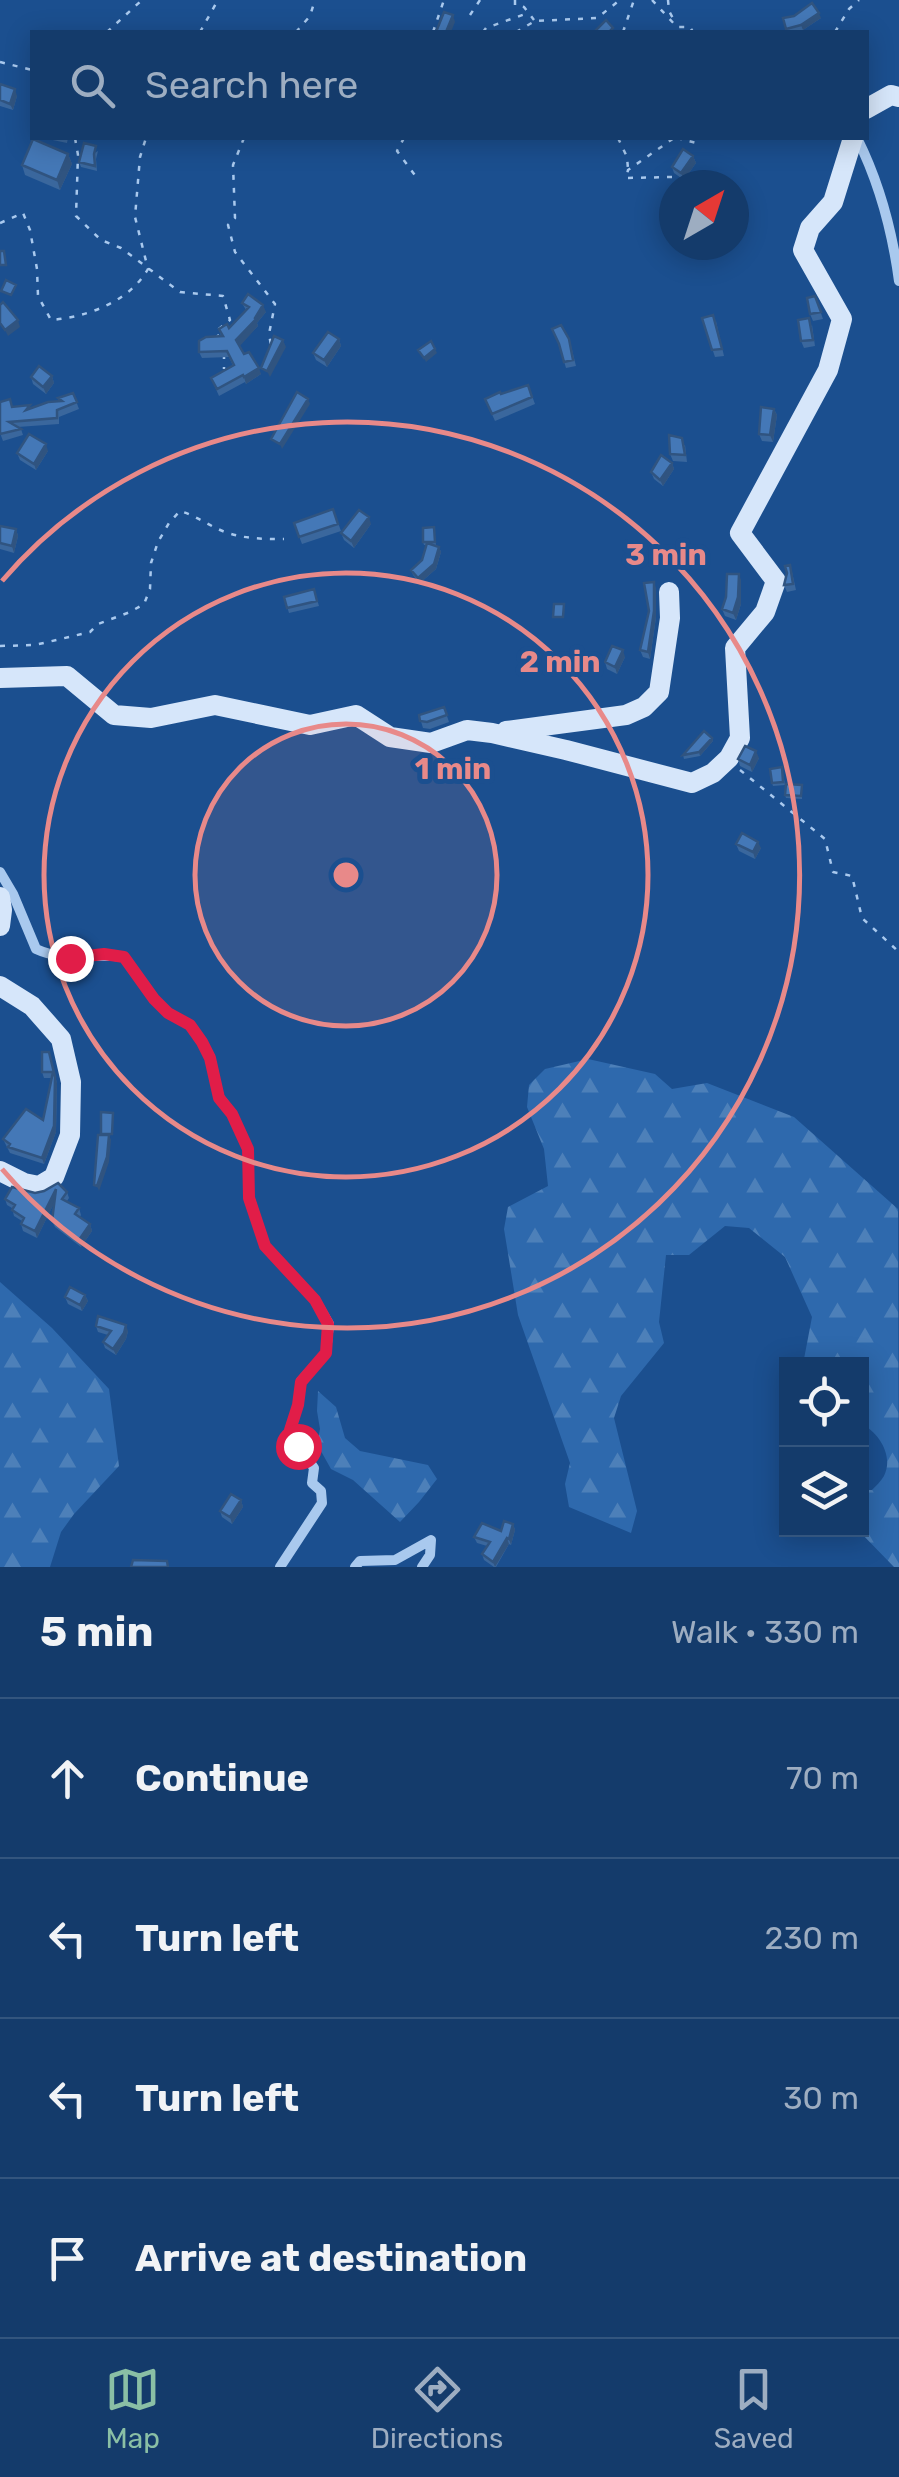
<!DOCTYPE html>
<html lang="en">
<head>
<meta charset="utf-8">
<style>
	body { margin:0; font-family:Rubik,sans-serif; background:#214673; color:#f1f3f6 }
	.controls { position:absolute; right:30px; bottom:30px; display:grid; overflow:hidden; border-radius:0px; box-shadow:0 5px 25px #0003 }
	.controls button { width:90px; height:90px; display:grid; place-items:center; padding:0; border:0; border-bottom:2px solid #33557e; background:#143b6b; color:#f1f3f6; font:50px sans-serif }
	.compass { position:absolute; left:659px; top:170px; width:90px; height:90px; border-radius:50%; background:#143b6b; box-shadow:0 5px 25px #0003; rotate:39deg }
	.stop { position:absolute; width:30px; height:30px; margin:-22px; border:8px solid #e11d48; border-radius:50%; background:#fff }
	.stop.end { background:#e11d48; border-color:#fff; box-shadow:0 2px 10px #0008 }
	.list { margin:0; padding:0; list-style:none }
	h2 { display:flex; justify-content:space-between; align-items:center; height:130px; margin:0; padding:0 40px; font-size:42px }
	h2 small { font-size:32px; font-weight:400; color:#9dadc1 }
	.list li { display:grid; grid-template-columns:65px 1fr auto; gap:30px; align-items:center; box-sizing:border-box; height:160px; padding:0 40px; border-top:2px solid #33557e }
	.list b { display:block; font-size:38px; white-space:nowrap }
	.list em { font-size:32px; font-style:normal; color:#9dadc1 }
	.icon { flex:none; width:55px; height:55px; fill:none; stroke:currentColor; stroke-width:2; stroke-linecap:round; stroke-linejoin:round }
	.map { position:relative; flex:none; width:899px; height:1567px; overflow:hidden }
	.search { position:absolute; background:#143b6b; box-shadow:0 5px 25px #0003; left:30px; right:30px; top:30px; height:110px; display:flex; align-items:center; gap:25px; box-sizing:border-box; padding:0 35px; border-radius:0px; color:#9dadc1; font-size:38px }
	.sheet { height:770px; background:#143b6b }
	nav { display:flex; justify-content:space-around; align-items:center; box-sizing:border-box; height:140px; border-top:2px solid #33557e; background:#143b6b; font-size:28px; color:#9dadc1 }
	nav a { display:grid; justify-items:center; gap:5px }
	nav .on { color:#8abfa5 }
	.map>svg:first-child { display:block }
	.forest { fill:url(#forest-firs) }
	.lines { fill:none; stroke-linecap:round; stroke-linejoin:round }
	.path { stroke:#a9c9ee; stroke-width:2.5; stroke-dasharray:5 8; stroke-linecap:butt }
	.street { stroke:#a9c9ee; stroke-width:10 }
	.secondary { stroke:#d6e6fa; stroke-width:20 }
	.wall { fill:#3a679d }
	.shaded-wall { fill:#305480 }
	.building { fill:#4478b7; stroke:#305480; stroke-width:2.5 }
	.route { stroke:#e11d48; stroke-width:12 }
	.ring { fill:none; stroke:#e88989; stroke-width:5 }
	.centre { fill:#e88989; stroke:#1b4f8f; stroke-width:5 }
	.ring-label { font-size:30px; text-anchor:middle; font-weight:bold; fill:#e88989; stroke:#1b4f8f; stroke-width:10; stroke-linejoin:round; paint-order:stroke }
</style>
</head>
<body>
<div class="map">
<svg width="899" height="1567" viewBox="0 0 899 1567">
	<defs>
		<pattern id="forest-firs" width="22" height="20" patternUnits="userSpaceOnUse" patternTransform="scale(2.5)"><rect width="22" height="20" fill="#2e69ad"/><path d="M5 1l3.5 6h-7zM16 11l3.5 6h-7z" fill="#4d80b9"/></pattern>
	</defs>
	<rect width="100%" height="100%" fill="#1b4f8f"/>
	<path class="forest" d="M 588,1059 L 655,1074 L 672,1089 L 707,1083 L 794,1117 L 898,1209 L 899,1567 L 894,1567 L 858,1530 L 862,1530 L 862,1490 L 872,1490 C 876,1486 881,1481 884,1476 C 894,1456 879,1433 862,1424 L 862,1364 L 806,1364 L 804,1359 L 812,1317 L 785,1257 L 749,1228 L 725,1226 L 689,1255 L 666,1255 L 659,1322 L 664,1343 L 621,1396 L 614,1418 L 637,1511 L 631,1533 L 569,1507 L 565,1484 L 570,1463 L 518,1315 L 504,1229 L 508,1207 L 548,1186 L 544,1149 L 527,1107 L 529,1085 L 545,1069 Z
		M 0,1282 L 52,1328 L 109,1389 L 119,1466 L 74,1514 L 61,1532 L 50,1567 L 0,1567 Z
		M 318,1391 L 336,1407 L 345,1438 L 360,1451 L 428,1465 L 437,1479 L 419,1502 L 400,1522 L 353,1480 L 331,1469 L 317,1444 L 320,1429 L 317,1411 Z"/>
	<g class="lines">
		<path class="path" d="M 515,0 L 515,5 L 524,7 L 534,20
			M 652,0 L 677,27 L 690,27 L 693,32
			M 668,0 L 669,11 L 675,22
			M 470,15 L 480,0
			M 107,32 L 142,0
			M 200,32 L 218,0
			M 296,32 L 310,16 L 315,0
			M 433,32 L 444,0
			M 483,32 L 486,28 L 528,13
			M 516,32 L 535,21 L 597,18 L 620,0
			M 623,32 L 634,0
			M 835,32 L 849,9 L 859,0
			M 0,62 L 32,70
			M 75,138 L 78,155 L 76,216 L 101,240 L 121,248 L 180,292 L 223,296 L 230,320 L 215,332 L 220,338
			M 244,138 L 233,165 L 235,218 L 228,225 L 235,252 L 275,304 L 269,334 L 271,345
			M 404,138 L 397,151 L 417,178
			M 618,138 L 627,157 L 628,169
			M 677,138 L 696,143
			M 672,177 L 626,178 L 628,170 L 674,138
			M 0,223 L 23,213 L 30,230 L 37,269 L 38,296 L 51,320 C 87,317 129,302 148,269 L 135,217 L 140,157 L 146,138
			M 224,354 L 224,369
			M 0,646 L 35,645 L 90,632 L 98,624 L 130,612 L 144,604 L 150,589 L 151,563 L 158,542 L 169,523 L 180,511 C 197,516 209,526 225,532 C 244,539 264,539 284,539
			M 740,770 L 825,839 L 833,872 L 852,876 L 862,918 L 899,952"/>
		<path class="street" d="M 857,138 C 880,184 892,229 899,281
			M 0,872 L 13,894 L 36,949 C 66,963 91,952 124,957 L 154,999 L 168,1013 L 190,1025 L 202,1042 L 210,1057 L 219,1097 L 232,1114 L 248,1149 L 249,1197 L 265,1246 L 315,1300 L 329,1324 L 326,1353 L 301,1381 L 298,1405 L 290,1429 L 298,1445 L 314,1468 L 312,1483 L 321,1491 L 322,1503 L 280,1567
			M 355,1567 L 360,1561 L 395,1560 L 431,1540 L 430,1555 L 422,1567"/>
		<path class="secondary" d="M 866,109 L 891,95 L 899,97
			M 0,678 L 67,676 L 114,715 L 151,718 L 215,705 L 310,725 L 356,715 L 390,737 L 431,743 L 467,730 L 492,733 L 566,750 L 692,783 L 713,773 L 729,758 L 740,738 L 735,648 L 765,612 L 776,581 L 740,533 L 828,370 L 842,319 L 803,250 L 810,228 L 833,202 L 853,138
			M 506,731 L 626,715 L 644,707 L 659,692 L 670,618 L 669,592
			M 0,897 L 2,910 L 0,926
			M 0,986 L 32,1006 L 61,1039 L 71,1082 L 70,1135 L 54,1177 L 39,1186 L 24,1183 L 0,1171"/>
	</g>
	<path class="wall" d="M 783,18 L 821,18 L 803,30 L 793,32 L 787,32 Z
		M 0,84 L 17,96 L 13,110 L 0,106 Z
		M 47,138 L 68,138 L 67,143 L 48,139 Z
		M 98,151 L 96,159 L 97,171 L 81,167 L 79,162 Z
		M 68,154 L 72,164 L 60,190 L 25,175 L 22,165 Z
		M 693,156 L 696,163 L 684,180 L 674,173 L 672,167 Z
		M 815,296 L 823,319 L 813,321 L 810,314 Z
		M 242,303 L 266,312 L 257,323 L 258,326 L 239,346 L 261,374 L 246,384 L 245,382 L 219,396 L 211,378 L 233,366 L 229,357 L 202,358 L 199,352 L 221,336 L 219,329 L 229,328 L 246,310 Z
		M 702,318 L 716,321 L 724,356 L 715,357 Z
		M 812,325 L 815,346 L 804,348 L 801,341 Z
		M 552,329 L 571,346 L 576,366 L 566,368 L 560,348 Z
		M 339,339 L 341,346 L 327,367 L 316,360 L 313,353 Z
		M 52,376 L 54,383 L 46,394 L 33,384 L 31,377 Z
		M 528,385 L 535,404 L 495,421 L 485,399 Z
		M 73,393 L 79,409 L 59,417 L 59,424 L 18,427 L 21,429 L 23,435 L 3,441 L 0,433 L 13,406 L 31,408 L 59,402 L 58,398 Z
		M 774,409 L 777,415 L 773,442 L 762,441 L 759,434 Z
		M 685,445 L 687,462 L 673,461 L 670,454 Z
		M 48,451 L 36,470 L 20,460 L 17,453 Z
		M 672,463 L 674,469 L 663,486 L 654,479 L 651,472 Z
		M 333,509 L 341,531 L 302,544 L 294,523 Z
		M 371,524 L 354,548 L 344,540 L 341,533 Z
		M 0,526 L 16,529 L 18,536 L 14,553 L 0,549 Z
		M 434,527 L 436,545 L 432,545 L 439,547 L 441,552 L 436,569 L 420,583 L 413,575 L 411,570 L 422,560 L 426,545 L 424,545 L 423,542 Z
		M 792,572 L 796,590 L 787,592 L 784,585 Z
		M 741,580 L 741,604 L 736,620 L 725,616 L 722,609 Z
		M 656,588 L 656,617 L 650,659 L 643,657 L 640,650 Z
		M 314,589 L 319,606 L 289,613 L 284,597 Z
		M 625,657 L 617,674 L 607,669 L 605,662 Z
		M 444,707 L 449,722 L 430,729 L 423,728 L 419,715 Z
		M 712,738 L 713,741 L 700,756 L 684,759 L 683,755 Z
		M 759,758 L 752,772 L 740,766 L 738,759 Z
		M 782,767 L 785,785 L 773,786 L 772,783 Z
		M 802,785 L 802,799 L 786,798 L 785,795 Z
		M 736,844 L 761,848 L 755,859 L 739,851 Z
		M 49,1052 L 57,1083 L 56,1132 L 44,1164 L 10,1153 L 3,1139 L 43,1120 L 51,1078 L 44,1078 L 42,1072 Z
		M 67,1192 L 69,1198 L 67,1201 L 79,1208 L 81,1215 L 80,1217 L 90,1224 L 92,1231 L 81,1247 L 55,1227 L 52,1221 L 54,1203 L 37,1238 L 23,1231 L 21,1224 L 22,1221 L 14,1216 L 12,1208 L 7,1205 L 5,1199 L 35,1193 Z
		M 85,1295 L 88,1301 L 82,1311 L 68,1304 L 65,1297 Z
		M 96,1326 L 128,1331 L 126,1339 L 116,1355 L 105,1348 L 103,1342 L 108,1335 L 98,1332 Z
		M 241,1500 L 243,1507 L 232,1524 L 222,1517 L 220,1511 Z
		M 513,1524 L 515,1530 L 511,1545 L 509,1544 L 496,1567 L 494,1567 L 484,1560 L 482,1554 L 487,1546 L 477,1543 L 474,1537 L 501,1531 Z"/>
	<path class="shaded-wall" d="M 819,13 L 821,18 L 803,30 L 801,25 Z
		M 453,15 L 455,22 L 451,32 L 446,32 Z
		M 15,89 L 17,96 L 13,110 L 10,104 Z
		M 68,154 L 72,164 L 60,190 L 57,180 Z
		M 693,156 L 696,163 L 684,180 L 681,173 Z
		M 263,305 L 266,312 L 257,323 L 258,326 L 239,347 L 236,340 Z
		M 18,320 L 20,327 L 8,336 L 5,330 Z
		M 339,339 L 341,346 L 327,367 L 324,360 Z
		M 283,340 L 286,347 L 270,377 L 267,371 Z
		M 435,349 L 437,353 L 426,362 L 424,358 Z
		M 259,368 L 261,374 L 246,384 L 244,377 Z
		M 52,376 L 54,383 L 46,394 L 43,387 Z
		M 308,399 L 310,404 L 282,449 L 280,444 Z
		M 774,409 L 777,415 L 773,442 L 770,435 Z
		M 46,444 L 48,451 L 36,470 L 34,464 Z
		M 672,463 L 674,469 L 663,486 L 660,480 Z
		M 369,517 L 371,524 L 354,548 L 351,541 Z
		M 16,529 L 18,536 L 14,553 L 12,546 Z
		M 439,547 L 441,552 L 436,569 L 420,583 L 418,578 Z
		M 739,574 L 741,580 L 741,604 L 736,620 L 733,613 Z
		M 654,582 L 656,588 L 656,617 L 650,659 L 648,652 Z
		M 623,650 L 625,657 L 617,674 L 615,667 Z
		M 712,738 L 713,741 L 700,756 L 699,752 Z
		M 756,751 L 759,758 L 752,772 L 750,765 Z
		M 758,842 L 761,848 L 755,859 L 753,852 Z
		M 49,1052 L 57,1083 L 56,1132 L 44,1164 L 42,1158 L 55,1077 Z
		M 109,1135 L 111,1140 L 109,1162 L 99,1191 L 97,1186 Z
		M 56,1189 L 58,1195 L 37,1238 L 35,1231 Z
		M 90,1224 L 92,1231 L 81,1247 L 79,1240 Z
		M 85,1295 L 88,1301 L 82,1311 L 80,1305 Z
		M 126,1325 L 128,1331 L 126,1339 L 116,1355 L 113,1349 Z
		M 241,1500 L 243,1507 L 232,1524 L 230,1517 Z
		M 513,1524 L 515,1530 L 511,1545 L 509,1539 Z
		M 507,1538 L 509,1544 L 495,1567 L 493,1562 Z"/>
	<path class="building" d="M 812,3 L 819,13 L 801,25 L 786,29 L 783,18 L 794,16 Z
		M 444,12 L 453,15 L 446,32 L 436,32 Z
		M 606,20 L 613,28 L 609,32 L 594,32 Z
		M 0,84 L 15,89 L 10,104 L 0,100 Z
		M 33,139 L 68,154 L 57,180 L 22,165 Z
		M 84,143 L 96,146 L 94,154 L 95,166 L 79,162 Z
		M 683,149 L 693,156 L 681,173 L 672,167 Z
		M 0,251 L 4,251 L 6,265 L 0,265 Z
		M 6,280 L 16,285 L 11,295 L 1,291 Z
		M 248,294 L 263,305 L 255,318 L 256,319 L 236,340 L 244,354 L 249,352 L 259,368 L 244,377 L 243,375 L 217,389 L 211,378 L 234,365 L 227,351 L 199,352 L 199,341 L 206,337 L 223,336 L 219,329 L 227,324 L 229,328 L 249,307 L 242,303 Z
		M 815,296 L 821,312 L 810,314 L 807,298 Z
		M 3,302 L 18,320 L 5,330 L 0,323 L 0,305 Z
		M 713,315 L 722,349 L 712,350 L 702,318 Z
		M 809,318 L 813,340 L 801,341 L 798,320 Z
		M 561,325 L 569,339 L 573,360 L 564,362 L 559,344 L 552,329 Z
		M 328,332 L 339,339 L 324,360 L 313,353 Z
		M 274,336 L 283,340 L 267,371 L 261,368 Z
		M 431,341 L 435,349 L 424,358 L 418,350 Z
		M 39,366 L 52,376 L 43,387 L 31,377 Z
		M 528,385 L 532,397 L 492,414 L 485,399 L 500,392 L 501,394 Z
		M 297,392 L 308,399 L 280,444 L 271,439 Z
		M 73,393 L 77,402 L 57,410 L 57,418 L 9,422 L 21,429 L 0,434 L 0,402 L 10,399 L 12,407 L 30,405 L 26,410 L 48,402 L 62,401 L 58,398 Z
		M 761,407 L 774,409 L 770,435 L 759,434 Z
		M 29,434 L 46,444 L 34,464 L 17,453 Z
		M 669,435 L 682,438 L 685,455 L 670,454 Z
		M 661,455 L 672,463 L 660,480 L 651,472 Z
		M 333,509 L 338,524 L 299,537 L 294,523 Z
		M 359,510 L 369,517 L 351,541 L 341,533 Z
		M 0,526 L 16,529 L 12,546 L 0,543 Z
		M 434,527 L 435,542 L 423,542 L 423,528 Z
		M 427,543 L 439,547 L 434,564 L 418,578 L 411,570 L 422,560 Z
		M 790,565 L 793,584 L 784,585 L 787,573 L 785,566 Z
		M 727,574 L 739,574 L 738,597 L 733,613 L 722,609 L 726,597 Z
		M 654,582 L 654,611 L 648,652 L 640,650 L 649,611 L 644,583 Z
		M 314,589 L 317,601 L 287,608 L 284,597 Z
		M 554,604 L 564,604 L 563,617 L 553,617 Z
		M 612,646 L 623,650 L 615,667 L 605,662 Z
		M 444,707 L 447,715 L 427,722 L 420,721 L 419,715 Z
		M 704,731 L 712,738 L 699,752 L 683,755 Z
		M 745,746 L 756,751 L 750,765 L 738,759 Z
		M 782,767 L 783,782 L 772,783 L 770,769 Z
		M 786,784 L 802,785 L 801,796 L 785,795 Z
		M 742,833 L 758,842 L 753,852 L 736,844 Z
		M 42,1052 L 49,1052 L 55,1077 L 54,1126 L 42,1158 L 8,1147 L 10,1144 L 3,1139 L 26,1109 L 43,1120 L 53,1072 L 42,1072 Z
		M 101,1112 L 113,1113 L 112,1134 L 101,1134 Z
		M 98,1135 L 109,1135 L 107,1157 L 97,1186 L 94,1185 Z
		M 58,1183 L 67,1192 L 62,1199 L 79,1208 L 75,1214 L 90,1224 L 79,1240 L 52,1221 L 56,1189 L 35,1231 L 21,1224 L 24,1218 L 12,1210 L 15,1205 L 5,1199 L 12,1187 L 35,1193 L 44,1191 Z
		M 70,1287 L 85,1295 L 80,1305 L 65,1297 Z
		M 98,1316 L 126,1325 L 124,1333 L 113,1349 L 103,1342 L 111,1331 L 96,1326 Z
		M 231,1494 L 241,1500 L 230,1517 L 220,1511 Z
		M 504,1521 L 513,1524 L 509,1539 L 507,1538 L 493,1562 L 482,1554 L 490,1542 L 474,1537 L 482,1523 L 501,1531 Z
		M 133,1560 L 167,1561 L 168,1567 L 131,1567 Z"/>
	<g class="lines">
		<path class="route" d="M 70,958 L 104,954 L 124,957 L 154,999 L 168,1013 L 190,1025 L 202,1042 L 210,1058 L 219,1098 L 232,1114 L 248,1149 L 249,1198 L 265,1246 L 315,1300 L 328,1324 L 326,1353 L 301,1382 L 298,1405 L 290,1430 L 298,1446"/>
	</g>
	<circle cx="346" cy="875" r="151" fill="#e88989" fill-opacity=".12"/>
	<g class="ring">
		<circle cx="346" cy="875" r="151"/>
		<circle cx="346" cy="875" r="302"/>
		<path d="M2 581A453 453 0 1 1 2 1169"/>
	</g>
	<circle cx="346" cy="875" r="15" class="centre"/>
	<g class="ring-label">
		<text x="666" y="565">3 min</text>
		<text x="560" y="672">2 min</text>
		<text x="453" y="779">1 min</text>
	</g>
</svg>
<div class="controls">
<button><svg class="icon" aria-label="locate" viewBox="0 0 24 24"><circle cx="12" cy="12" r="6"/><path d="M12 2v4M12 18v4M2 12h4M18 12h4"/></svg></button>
<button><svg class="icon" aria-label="layers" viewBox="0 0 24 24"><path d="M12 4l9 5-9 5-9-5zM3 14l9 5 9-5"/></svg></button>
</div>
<svg class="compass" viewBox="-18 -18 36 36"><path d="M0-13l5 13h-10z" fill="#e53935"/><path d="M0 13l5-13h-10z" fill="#9dadc1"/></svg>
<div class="stop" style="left:298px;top:1446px"></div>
<div class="stop end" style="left:70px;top:958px"></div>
<div class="search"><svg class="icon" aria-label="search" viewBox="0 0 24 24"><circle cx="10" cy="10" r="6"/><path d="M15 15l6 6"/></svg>Search here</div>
</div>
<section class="sheet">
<h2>5 min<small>Walk · 330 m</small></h2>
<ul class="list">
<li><svg class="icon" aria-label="ahead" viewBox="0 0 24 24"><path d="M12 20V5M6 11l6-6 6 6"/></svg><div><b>Continue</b></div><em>70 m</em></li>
<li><svg class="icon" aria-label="left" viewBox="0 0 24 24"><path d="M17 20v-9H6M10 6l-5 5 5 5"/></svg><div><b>Turn left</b></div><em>230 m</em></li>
<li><svg class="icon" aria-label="left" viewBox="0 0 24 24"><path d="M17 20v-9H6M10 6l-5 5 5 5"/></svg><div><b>Turn left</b></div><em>30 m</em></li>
<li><svg class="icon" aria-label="arrive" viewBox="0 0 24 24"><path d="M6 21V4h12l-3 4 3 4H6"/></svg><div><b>Arrive at destination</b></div></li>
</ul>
</section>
<nav>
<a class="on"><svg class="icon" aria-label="map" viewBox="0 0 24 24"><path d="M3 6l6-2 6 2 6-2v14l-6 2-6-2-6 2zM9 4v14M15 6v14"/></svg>Map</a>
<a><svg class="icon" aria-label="directions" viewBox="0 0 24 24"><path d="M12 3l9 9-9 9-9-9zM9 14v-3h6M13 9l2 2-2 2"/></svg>Directions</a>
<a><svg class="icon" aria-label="saved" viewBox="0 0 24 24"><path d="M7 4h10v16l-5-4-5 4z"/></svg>Saved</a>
</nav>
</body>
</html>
